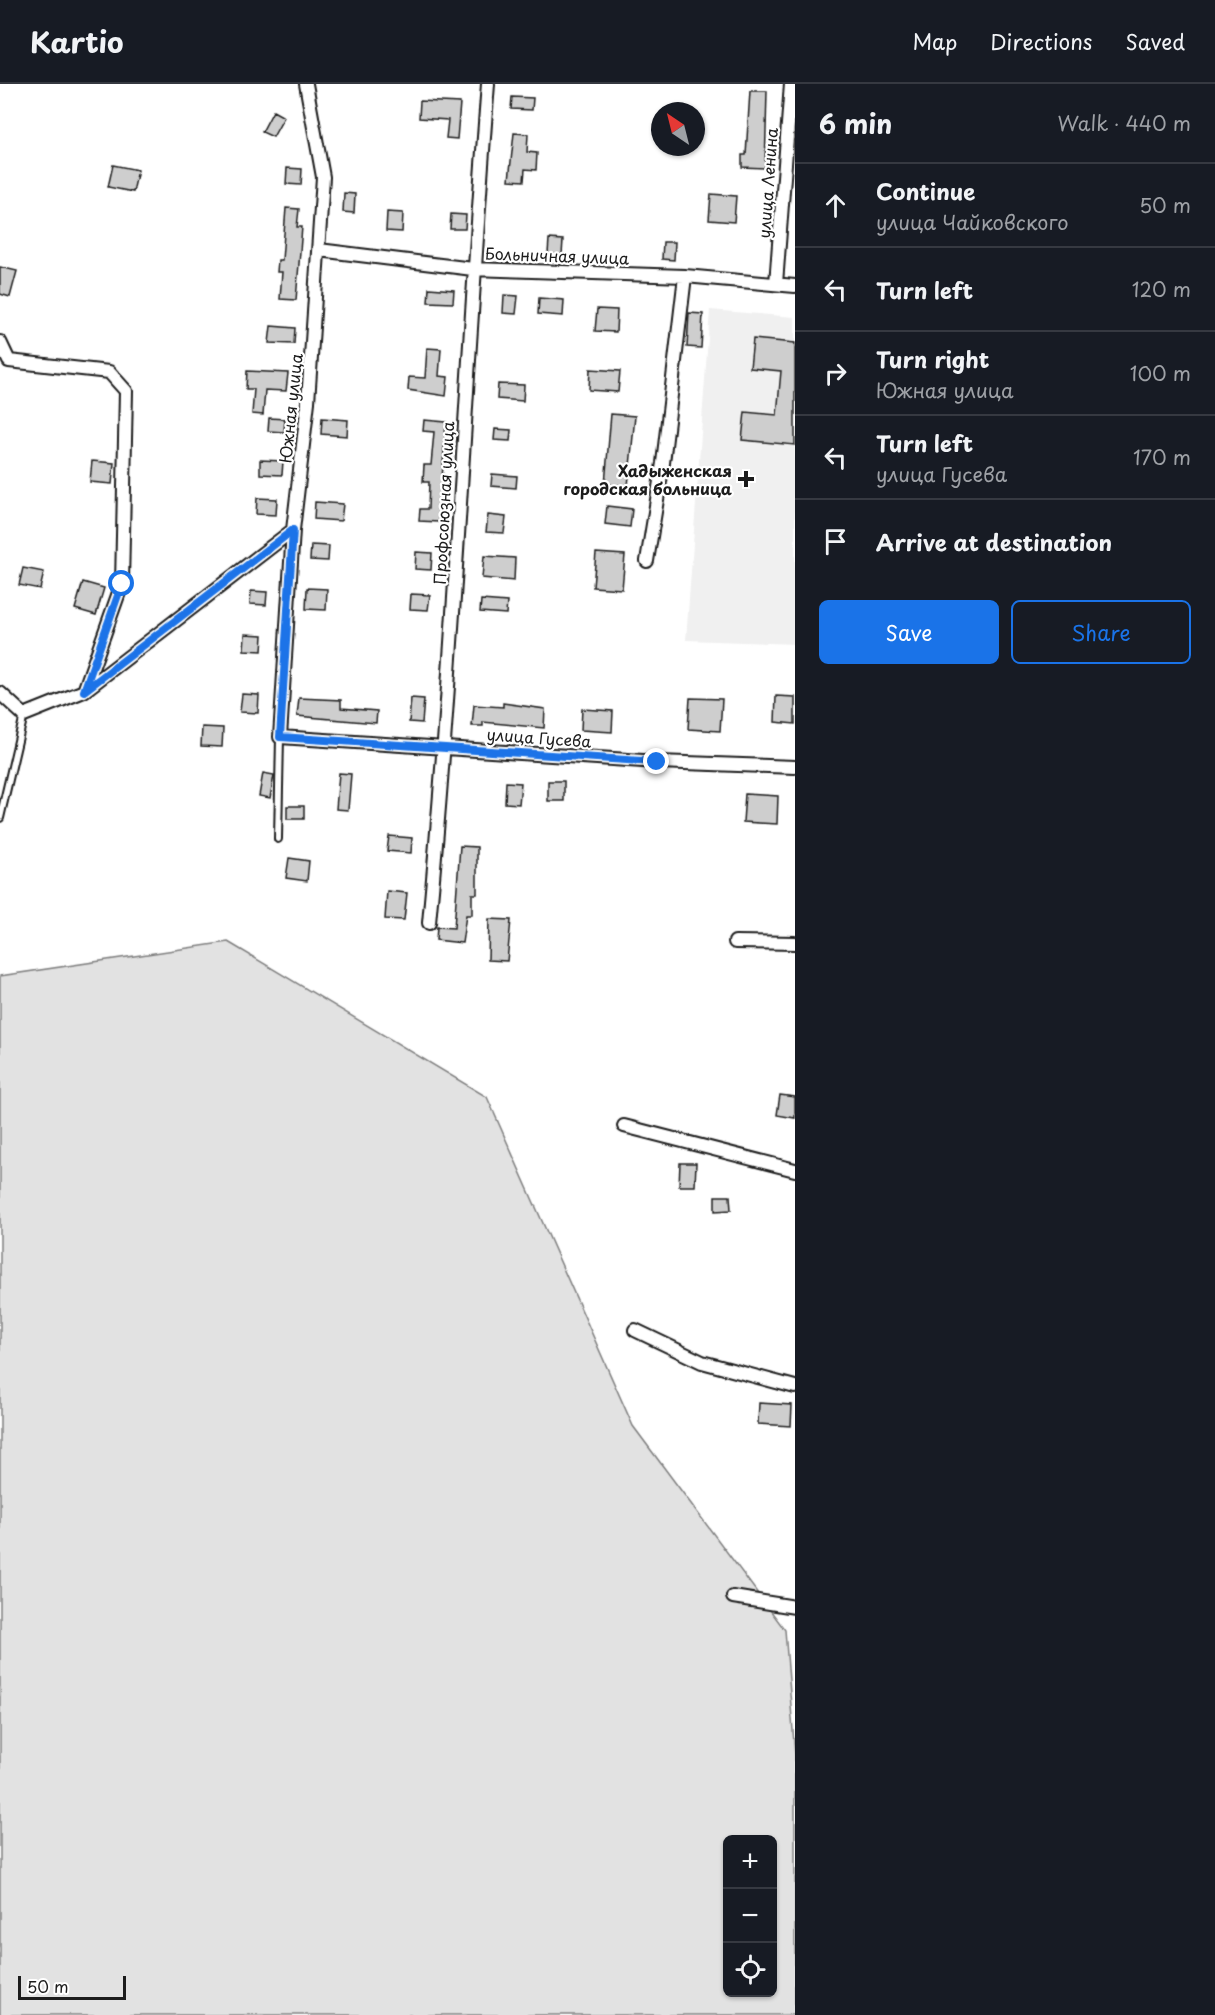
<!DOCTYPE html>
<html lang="en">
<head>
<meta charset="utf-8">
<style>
	body { margin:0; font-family:"Playpen Sans",sans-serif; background:#20242c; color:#f1f3f6 }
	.controls { position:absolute; right:18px; bottom:18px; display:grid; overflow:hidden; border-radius:9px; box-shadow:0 2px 4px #0004 }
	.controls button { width:54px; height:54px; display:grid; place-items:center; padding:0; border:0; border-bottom:2px solid #363941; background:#171b24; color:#f1f3f6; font:30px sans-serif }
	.compass { position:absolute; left:651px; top:18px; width:54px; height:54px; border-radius:50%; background:#171b24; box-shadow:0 2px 4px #0004; rotate:325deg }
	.scale { position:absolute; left:18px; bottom:15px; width:108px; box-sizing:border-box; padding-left:6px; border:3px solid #1c1c1c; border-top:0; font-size:16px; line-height:21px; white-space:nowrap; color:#1c1c1c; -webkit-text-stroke:4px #fff; paint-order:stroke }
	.stop { position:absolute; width:18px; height:18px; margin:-14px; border:4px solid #1a73e8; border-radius:50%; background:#fff }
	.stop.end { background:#1a73e8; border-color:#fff; box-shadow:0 2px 6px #0008 }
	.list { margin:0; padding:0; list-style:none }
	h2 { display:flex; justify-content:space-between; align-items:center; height:78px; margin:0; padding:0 24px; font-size:26px }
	h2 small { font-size:20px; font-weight:400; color:#9ea1a6 }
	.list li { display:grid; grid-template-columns:39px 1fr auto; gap:18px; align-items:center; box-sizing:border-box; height:84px; padding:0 24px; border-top:2px solid #363941 }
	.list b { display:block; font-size:22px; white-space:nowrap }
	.list p { margin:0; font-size:20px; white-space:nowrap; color:#9ea1a6 }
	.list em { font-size:20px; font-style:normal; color:#9ea1a6 }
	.actions { display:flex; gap:12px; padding:18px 24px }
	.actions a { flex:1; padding:14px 0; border:2px solid #1a73e8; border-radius:9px; text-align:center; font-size:21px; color:#1a73e8 }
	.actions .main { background:#1a73e8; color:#fff }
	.icon { flex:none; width:33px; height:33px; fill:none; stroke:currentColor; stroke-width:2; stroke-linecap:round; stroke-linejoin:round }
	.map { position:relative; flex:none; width:795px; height:1931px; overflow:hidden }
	header { display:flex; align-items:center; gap:36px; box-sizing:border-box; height:84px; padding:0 30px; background:#171b24; border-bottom:2px solid #363941 }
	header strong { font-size:28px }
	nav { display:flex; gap:33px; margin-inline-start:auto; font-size:21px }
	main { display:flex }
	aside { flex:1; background:#171b24 }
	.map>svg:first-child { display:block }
	.built { fill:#f0f0f0 }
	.green { fill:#e2e2e2; stroke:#7f7f7f; stroke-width:1.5; fill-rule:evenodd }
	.building { fill:#cecece; stroke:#1c1c1c; stroke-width:1.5 }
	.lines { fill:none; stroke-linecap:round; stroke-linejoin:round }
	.lane-casing { stroke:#1c1c1c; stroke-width:10 }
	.street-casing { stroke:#1c1c1c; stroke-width:16 }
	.lane { stroke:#fff; stroke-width:6 }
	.street { stroke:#fff; stroke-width:12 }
	.route { stroke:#1a73e8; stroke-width:8 }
	.poi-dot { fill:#1c1c1c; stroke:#fff; stroke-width:2 }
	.labels { text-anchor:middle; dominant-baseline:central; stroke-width:4.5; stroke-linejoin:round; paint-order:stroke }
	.street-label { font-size:16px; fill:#1c1c1c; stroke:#fff }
	.poi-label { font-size:16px; font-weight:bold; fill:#1c1c1c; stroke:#fff; text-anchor:end }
</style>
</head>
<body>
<header>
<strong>Kartio</strong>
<nav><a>Map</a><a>Directions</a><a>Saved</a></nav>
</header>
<main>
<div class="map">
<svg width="795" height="1931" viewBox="0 0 795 1931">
	<rect width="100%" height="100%" fill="#fff"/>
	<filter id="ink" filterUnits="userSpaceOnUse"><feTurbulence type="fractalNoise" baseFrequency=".0167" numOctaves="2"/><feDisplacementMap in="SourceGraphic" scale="12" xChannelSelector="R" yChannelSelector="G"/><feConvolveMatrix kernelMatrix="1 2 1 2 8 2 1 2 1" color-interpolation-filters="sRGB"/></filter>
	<g filter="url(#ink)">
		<path class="built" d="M 710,226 L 795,233 L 795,560 L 686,556 Z"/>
		<path class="green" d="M 228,858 L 487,1013 L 633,1342 L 785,1546 L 795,1672 L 795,1931 L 0,1931 L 0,892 ZM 728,1756 L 772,1756 L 772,1908 L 728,1908 Z"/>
		<path class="building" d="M 750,7 L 767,7 L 765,84 L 742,83 L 742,71 L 746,71 Z
			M 512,13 L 533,14 L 532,26 L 511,25 Z
			M 420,17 L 460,19 L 457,55 L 446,54 L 448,36 L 419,34 Z
			M 273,27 L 284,33 L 273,53 L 262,48 Z
			M 514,49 L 528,50 L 527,68 L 537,69 L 536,86 L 525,85 L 524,97 L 509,96 Z
			M 113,81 L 138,86 L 133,108 L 108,103 Z
			M 287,84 L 302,85 L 301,101 L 286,100 Z
			M 344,109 L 355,110 L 354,129 L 343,128 Z
			M 711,110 L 736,112 L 734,138 L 709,136 Z
			M 286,124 L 299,125 L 297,143 L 302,143 L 296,216 L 280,215 L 282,188 L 277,188 L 278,176 L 282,176 Z
			M 387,128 L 403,129 L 402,148 L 386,147 Z
			M 451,130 L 466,131 L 465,145 L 450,145 Z
			M 549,155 L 563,156 L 562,171 L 548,170 Z
			M 663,158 L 675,158 L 674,176 L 662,175 Z
			M 0,183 L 17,187 L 10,213 L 0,210 Z
			M 429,204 L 454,206 L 453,219 L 428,218 Z
			M 504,211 L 518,212 L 516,230 L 503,229 Z
			M 539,214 L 564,216 L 563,232 L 538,230 Z
			M 597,225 L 617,226 L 616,248 L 595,247 Z
			M 689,229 L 703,230 L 701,264 L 687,263 Z
			M 271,242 L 295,244 L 294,260 L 269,259 Z
			M 753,255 L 795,259 L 795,361 L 742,356 L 745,328 L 777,331 L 781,287 L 750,284 Z
			M 427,264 L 441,265 L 439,292 L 448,293 L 446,312 L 408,306 L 409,293 L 425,294 Z
			M 590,285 L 620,287 L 618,308 L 589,306 Z
			M 247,287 L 288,289 L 286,307 L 265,306 L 263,331 L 252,330 L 254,305 L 246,305 Z
			M 498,300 L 524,301 L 523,317 L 497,315 Z
			M 611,330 L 635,332 L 628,402 L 605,400 Z
			M 269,334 L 285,335 L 284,348 L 268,347 Z
			M 322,334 L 348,336 L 347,352 L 321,350 Z
			M 424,336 L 446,338 L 439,438 L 419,437 L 420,425 L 428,425 L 429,398 L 423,398 L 424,381 L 431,381 L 434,348 L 423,347 Z
			M 495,345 L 511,346 L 510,357 L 494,356 Z
			M 260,376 L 283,377 L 282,391 L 260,390 Z
			M 92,377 L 114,379 L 112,400 L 90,398 Z
			M 492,390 L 517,392 L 516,404 L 491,402 Z
			M 257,414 L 277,415 L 276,431 L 256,430 Z
			M 315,418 L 343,420 L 341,437 L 314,435 Z
			M 607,422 L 632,425 L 630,443 L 605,440 Z
			M 488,431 L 506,433 L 504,449 L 486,448 Z
			M 311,461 L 329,462 L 328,477 L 310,476 Z
			M 416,468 L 432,469 L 431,486 L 415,485 Z
			M 596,469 L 625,471 L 622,505 L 593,503 Z
			M 484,472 L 515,474 L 514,497 L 482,494 Z
			M 23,484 L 44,488 L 40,505 L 19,501 Z
			M 83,498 L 104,504 L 96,531 L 75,525 Z
			M 307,504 L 327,505 L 326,526 L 306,525 Z
			M 251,507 L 267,508 L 266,521 L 250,520 Z
			M 411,510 L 430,511 L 428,526 L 410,525 Z
			M 481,516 L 507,518 L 506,530 L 480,528 Z
			M 245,550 L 263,551 L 262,567 L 244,566 Z
			M 242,610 L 259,611 L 258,629 L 240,628 Z
			M 776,612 L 795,613 L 795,640 L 775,638 Z
			M 299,614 L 341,616 L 341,624 L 377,627 L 376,639 L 297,632 Z
			M 411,614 L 424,615 L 422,639 L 409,638 Z
			M 690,614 L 722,615 L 720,647 L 688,645 Z
			M 503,619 L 545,625 L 544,644 L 483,638 L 483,642 L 472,642 L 474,621 L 503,623 Z
			M 582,625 L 613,627 L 612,648 L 581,646 Z
			M 202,643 L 223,644 L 222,663 L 201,662 Z
			M 263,689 L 274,691 L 270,714 L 259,712 Z
			M 339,689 L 351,690 L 348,726 L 336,725 Z
			M 548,697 L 564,697 L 564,717 L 548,717 Z
			M 506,698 L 521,699 L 519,720 L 505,719 Z
			M 745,710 L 778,712 L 777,740 L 743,738 Z
			M 287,722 L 304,722 L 304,735 L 287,735 Z
			M 389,752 L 412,754 L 411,769 L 387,767 Z
			M 460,762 L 477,763 L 477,810 L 472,810 L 472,831 L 466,831 L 462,859 L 436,856 L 437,843 L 454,844 Z
			M 289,774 L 309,777 L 307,797 L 286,794 Z
			M 387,807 L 407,809 L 404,836 L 385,835 Z
			M 489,835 L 511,836 L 507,877 L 488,876 Z
			M 780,1011 L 795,1013 L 795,1034 L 777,1031 Z
			M 680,1079 L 696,1079 L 695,1102 L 679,1102 Z
			M 715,1112 L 730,1112 L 731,1126 L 715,1127 Z
			M 759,1319 L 792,1321 L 791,1342 L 758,1340 Z"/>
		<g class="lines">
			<g class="lane-casing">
				<path id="lane" d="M 0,734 L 24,631
					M 278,755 L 280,653"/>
			</g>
			<g class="street-casing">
				<path id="street" d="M 306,0 L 323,93 L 308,318 L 293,446 L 280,653 L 658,678 L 795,683
					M 319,166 L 473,185 L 685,192 L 795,202
					M 776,200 L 791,0
					M 0,258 L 9,277 L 109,288 L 126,307 L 122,500 L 84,607
					M 647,477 L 663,379 L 685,192
					M 0,609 L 24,631 L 84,607 L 293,446
					M 429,839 C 455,560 466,280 488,0
					M 735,858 L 795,859
					M 624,1042 L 795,1086
					M 635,1246 L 702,1278 L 795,1303
					M 733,1513 L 795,1523"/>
			</g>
			<use href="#lane" class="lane"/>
			<use href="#street" class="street"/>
		</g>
	</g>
	<g class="lines" filter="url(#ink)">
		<path class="route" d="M 122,500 L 84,607 L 293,446 L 280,653 L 657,678"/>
	</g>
	<path class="poi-dot" d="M743 386h6v6h6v6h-6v6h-6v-6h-6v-6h6z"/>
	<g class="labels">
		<g class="street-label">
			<text transform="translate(767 99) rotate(-86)">улица Ленина</text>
			<text transform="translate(557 171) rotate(2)">Больничная улица</text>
			<text transform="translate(290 324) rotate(-84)">Южная улица</text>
			<text transform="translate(443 419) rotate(-87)">Профсоюзная улица</text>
			<text transform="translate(539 653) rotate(4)">улица Гусева</text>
		</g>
		<g class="poi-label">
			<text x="732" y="386">Хадыженская<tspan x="732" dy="18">городская больница</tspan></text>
		</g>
	</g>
</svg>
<div class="controls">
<button>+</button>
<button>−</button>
<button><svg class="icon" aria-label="locate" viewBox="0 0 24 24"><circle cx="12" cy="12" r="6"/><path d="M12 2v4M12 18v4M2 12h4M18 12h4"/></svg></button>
</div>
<svg class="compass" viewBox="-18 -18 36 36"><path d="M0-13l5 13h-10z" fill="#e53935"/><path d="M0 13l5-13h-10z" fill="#9ea1a6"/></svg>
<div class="scale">50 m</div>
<div class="stop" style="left:122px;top:500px"></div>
<div class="stop end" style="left:657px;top:678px"></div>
</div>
<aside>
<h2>6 min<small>Walk · 440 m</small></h2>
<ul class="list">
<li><svg class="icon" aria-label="ahead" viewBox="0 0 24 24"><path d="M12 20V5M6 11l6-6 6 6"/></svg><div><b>Continue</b><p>улица Чайковского</p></div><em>50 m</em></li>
<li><svg class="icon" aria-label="left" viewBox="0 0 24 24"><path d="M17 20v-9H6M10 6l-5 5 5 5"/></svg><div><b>Turn left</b></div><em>120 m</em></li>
<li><svg class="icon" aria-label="right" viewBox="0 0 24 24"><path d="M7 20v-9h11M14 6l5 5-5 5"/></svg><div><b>Turn right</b><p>Южная улица</p></div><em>100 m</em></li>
<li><svg class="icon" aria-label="left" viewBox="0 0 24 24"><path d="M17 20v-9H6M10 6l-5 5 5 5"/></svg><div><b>Turn left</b><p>улица Гусева</p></div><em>170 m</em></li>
<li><svg class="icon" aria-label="arrive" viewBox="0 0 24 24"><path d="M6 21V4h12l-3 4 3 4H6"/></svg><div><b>Arrive at destination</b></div></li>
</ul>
<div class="actions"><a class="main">Save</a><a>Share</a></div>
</aside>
</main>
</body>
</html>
